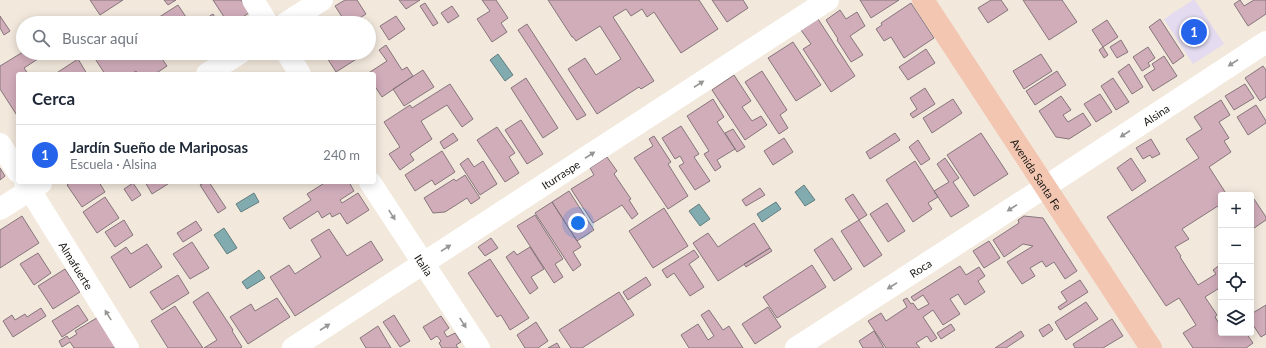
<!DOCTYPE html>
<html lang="es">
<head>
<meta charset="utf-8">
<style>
	body { margin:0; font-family:Lato,sans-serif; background:#f6f6f7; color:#1f2937 }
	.controls { position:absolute; right:12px; bottom:12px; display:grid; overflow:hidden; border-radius:4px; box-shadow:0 2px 10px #0003 }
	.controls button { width:36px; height:36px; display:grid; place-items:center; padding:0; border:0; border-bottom:1px solid #e0e1e3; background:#fff; color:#1f2937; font:20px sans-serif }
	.you { position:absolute; left:578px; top:223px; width:14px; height:14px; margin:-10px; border:3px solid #fff; border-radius:50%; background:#1a73e8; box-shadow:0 0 0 6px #1a73e833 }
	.badge { display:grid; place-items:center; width:26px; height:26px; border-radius:50%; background:#2563eb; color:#fff; font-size:13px; font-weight:700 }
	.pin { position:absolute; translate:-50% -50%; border:2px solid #fff; box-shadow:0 1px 4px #0006 }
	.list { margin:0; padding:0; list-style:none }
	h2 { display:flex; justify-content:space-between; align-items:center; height:52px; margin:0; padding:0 16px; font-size:17px }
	h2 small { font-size:13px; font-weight:400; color:#747a83 }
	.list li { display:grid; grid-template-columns:26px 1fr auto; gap:12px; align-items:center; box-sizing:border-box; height:60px; padding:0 16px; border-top:1px solid #e0e1e3 }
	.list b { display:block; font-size:15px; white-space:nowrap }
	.list p { margin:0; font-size:13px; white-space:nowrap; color:#747a83 }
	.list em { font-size:13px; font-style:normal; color:#747a83 }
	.icon { flex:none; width:22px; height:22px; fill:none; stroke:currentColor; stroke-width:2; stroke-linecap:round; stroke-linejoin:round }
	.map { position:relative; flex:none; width:1266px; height:348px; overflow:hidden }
	.search { position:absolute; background:#fff; box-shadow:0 2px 10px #0003; left:16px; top:16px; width:360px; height:44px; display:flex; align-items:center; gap:10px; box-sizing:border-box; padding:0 14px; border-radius:22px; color:#747a83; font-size:15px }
	.panel { position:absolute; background:#fff; box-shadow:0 2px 10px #0003; left:16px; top:72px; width:360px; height:112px; border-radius:4px }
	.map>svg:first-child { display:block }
	.education { fill:#e4dbf0 }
	.water { fill:#81abaf; stroke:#627f80 }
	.building { fill:#d1adba; stroke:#85767b }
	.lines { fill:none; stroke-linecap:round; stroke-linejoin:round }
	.minor { stroke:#fff; stroke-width:22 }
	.major { stroke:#f3c6b2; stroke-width:22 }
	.oneway { fill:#989795 }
	.labels { text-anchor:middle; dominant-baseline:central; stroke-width:3; stroke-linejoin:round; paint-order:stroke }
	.street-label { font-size:11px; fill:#1a1713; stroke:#fdf5ec }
</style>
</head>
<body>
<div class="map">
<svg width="1266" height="348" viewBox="0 0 1266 348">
	<rect width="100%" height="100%" fill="#f2e8dc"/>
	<path class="education" d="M 1193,0 L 1195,0 L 1224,44 L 1193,64 L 1164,19 Z"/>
	<path class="water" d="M 498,54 L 513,75 L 505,81 L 490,60 Z
		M 804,185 L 815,200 L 805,206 L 795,192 Z
		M 254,193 L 259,202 L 241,212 L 236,204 Z
		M 776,202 L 781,209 L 762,222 L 757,214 Z
		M 699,204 L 710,219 L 700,226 L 689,211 Z
		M 224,228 L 237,248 L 227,254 L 214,235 Z
		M 259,270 L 265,278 L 247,289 L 242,282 Z"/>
	<path class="building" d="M 90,0 L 123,0 L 100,15 Z
		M 164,0 L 176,0 L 168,5 Z
		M 213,0 L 241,0 L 249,13 L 233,23 L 228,23 Z
		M 345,0 L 357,0 L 366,14 L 352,23 L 346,23 L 335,6 Z
		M 399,0 L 420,0 L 406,9 Z
		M 482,0 L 496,0 L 508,18 L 501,23 L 507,32 L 492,42 L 477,19 L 490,11 Z
		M 548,0 L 699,0 L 718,29 L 681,53 L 654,12 L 647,17 L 642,9 L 631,16 L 626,9 L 613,17 L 654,81 L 641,89 L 639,87 L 597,114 L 568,69 L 585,58 L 596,75 L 621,59 L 600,26 L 576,41 L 573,37 L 572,37 Z
		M 712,0 L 743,0 L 748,8 L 727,22 Z
		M 860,0 L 899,0 L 871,18 Z
		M 991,0 L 1001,0 L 1008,10 L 988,23 L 978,8 Z
		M 1023,0 L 1062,0 L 1077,22 L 1049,40 Z
		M 1240,0 L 1244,6 L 1254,0 L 1266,0 L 1266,14 L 1248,26 L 1234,4 Z
		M 425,3 L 438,23 L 433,26 L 420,6 Z
		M 911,3 L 934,38 L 904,58 L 891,37 L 884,41 L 876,29 L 882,25 L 881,23 Z
		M 178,5 L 190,23 L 150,23 Z
		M 452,6 L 459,16 L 448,23 L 441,13 Z
		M 840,10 L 846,19 L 857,12 L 865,26 L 850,36 L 863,55 L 851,62 L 837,40 L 838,39 L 826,20 Z
		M 213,14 L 218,23 L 199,23 Z
		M 0,16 L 10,31 L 4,35 L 0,28 Z
		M 396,16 L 405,29 L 389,40 L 380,26 Z
		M 335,18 L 338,23 L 326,23 Z
		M 818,19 L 855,76 L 831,92 L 803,49 L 811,44 L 801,30 Z
		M 1160,19 L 1184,56 L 1173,64 L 1149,27 Z
		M 1107,20 L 1118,37 L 1103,47 L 1092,30 Z
		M 527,24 L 586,115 L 577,120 L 518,30 Z
		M 1121,40 L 1128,52 L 1117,58 L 1110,47 Z
		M 793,42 L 821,85 L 796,101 L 768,58 Z
		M 386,45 L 402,70 L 407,67 L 413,76 L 382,97 L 374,85 L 374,74 L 367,74 L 387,61 L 379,50 Z
		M 1103,47 L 1108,55 L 1104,58 L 1099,50 Z
		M 1148,47 L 1155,58 L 1148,63 L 1150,66 L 1142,71 L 1133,57 Z
		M 926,49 L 935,63 L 908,80 L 899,67 Z
		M 23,52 L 23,53 L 47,53 L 24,68 L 28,74 L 18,74 L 18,117 L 0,89 L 0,66 Z
		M 94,53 L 158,53 L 167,66 L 155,74 L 138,74 L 136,71 L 131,74 L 105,74 L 92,54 Z
		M 324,53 L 366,53 L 336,72 Z
		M 1041,54 L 1052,71 L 1024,89 L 1013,71 Z
		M 1164,56 L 1177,76 L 1153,91 L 1144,76 L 1155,69 L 1152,64 Z
		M 78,59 L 87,74 L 55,74 Z
		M 1129,64 L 1143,87 L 1132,94 L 1118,72 Z
		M 1263,66 L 1266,70 L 1266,97 L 1260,101 L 1245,78 Z
		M 423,70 L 434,87 L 404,106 L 393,89 Z
		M 762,71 L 787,110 L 780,115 L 788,128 L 779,134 L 745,82 Z
		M 1057,71 L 1066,85 L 1035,105 L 1026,91 Z
		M 734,75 L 751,101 L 742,107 L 752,121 L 761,116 L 767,125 L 745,140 L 712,90 Z
		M 526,78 L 558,128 L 543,138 L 511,88 Z
		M 1113,78 L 1129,102 L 1116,110 L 1101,86 Z
		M 450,84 L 473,119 L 462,127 L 447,105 L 421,121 L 432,139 L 410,154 L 414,160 L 400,170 L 389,154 L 400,147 L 384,122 L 410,105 L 412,108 Z
		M 1245,84 L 1254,98 L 1234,110 L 1225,96 Z
		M 925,88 L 935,104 L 913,118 L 910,114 L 917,109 L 910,98 Z
		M 1100,94 L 1112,112 L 1096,122 L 1084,104 Z
		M 1061,96 L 1071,110 L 1063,115 L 1068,122 L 1083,113 L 1091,125 L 1069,139 L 1056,137 L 1039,111 Z
		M 713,99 L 724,117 L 717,122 L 735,149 L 717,160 L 721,167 L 715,171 L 704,154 L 709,151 L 687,116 Z
		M 953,99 L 962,113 L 932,133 L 923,118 Z
		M 1221,100 L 1230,115 L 1219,122 L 1229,138 L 1224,141 L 1231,152 L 1209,167 L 1227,195 L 1221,195 L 1221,204 L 1182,229 L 1189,239 L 1175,247 L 1181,256 L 1180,257 L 1198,285 L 1216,274 L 1213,270 L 1221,264 L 1221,287 L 1205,297 L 1217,315 L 1215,317 L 1221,327 L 1221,333 L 1225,333 L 1226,335 L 1229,333 L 1246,333 L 1253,343 L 1246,348 L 1193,348 L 1183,333 L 1196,325 L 1186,309 L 1179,298 L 1166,306 L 1107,217 L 1199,158 L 1186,139 L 1202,129 L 1194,117 Z
		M 1256,105 L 1266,121 L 1266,123 L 1248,135 L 1237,117 Z
		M 521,120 L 543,154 L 527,164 L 505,130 Z
		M 681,126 L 699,154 L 694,157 L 710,181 L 695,190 L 679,166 L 684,163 L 680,156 L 675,159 L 662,138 Z
		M 497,127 L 515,153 L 509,157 L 519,173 L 505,182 L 477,140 Z
		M 733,129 L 745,147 L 737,152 L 725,133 Z
		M 453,133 L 458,140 L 444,149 L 440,142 Z
		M 895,133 L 900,140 L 870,159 L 866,152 Z
		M 981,133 L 1008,174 L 974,196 L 947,155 Z
		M 654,136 L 671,162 L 668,164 L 688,196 L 668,209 L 634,158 L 653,146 L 649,139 Z
		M 784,138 L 793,152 L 773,165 L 764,151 Z
		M 1151,139 L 1160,154 L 1152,158 L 1150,155 L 1143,159 L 1136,148 Z
		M 918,140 L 930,159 L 921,165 L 909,147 Z
		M 442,151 L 455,172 L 435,185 L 432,180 L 415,191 L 405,175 Z
		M 607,157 L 617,171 L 614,174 L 631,199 L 629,200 L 638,214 L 632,219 L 622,205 L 593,223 L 571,189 L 594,175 L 590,168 Z
		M 468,158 L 474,167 L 483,161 L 497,184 L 480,195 L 460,164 Z
		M 945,158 L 959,178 L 953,182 L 969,206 L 951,217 L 934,191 L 949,182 L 937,164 Z
		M 1131,158 L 1146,181 L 1132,191 L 1117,168 Z
		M 915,161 L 938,197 L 928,203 L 932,209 L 913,222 L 886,180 Z
		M 0,168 L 5,176 L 0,180 Z
		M 465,175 L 480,198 L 471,204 L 467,198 L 445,212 L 433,213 L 424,198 L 454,179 L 456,181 Z
		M 71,182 L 99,182 L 105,192 L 82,207 L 67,185 Z
		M 145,182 L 171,182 L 152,194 Z
		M 206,182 L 209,182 L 226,208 L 218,213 L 200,185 Z
		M 326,182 L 349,182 L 354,191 L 340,200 L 342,203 L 358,193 L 369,210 L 347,224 L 340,213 L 332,217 L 330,213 L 322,218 L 318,211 L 290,229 L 283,218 L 311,200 L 307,194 Z
		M 133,183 L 141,195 L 132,201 L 124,189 Z
		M 760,188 L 765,195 L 746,206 L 742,200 Z
		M 569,191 L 594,230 L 577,241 L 552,202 Z
		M 853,194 L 867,215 L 859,220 L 845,199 Z
		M 105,197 L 119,218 L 97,233 L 83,212 Z
		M 1254,199 L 1266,217 L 1266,220 L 1251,230 L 1251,201 Z
		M 552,202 L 581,247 L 573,252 L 581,265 L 573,271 L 535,213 Z
		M 887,203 L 905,231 L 888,242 L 870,214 Z
		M 664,208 L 688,246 L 653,268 L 629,231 Z
		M 535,215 L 563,259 L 555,264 L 563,277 L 554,283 L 517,226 Z
		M 22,216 L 39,243 L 0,268 L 0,230 Z
		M 1024,216 L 1043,218 L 1077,271 L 1065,279 L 1054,262 L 1046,267 L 1042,261 L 1030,268 L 1035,276 L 1022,284 L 1007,262 L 1033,246 L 1023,244 L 1004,257 L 993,240 L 1019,223 L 1018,220 Z
		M 124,220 L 133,235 L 115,247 L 105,232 Z
		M 859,220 L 882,255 L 864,267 L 841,231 Z
		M 196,221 L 202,230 L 183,242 L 177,233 Z
		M 754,223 L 770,248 L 718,281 L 693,243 L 708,233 L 718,247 Z
		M 329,229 L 347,256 L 371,241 L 383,260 L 295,316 L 270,277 L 289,265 L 295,274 L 321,257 L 311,240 Z
		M 491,238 L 498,248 L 485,256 L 478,247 Z
		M 832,238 L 852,269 L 834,281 L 814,250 Z
		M 989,241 L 1000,258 L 984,268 L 973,251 Z
		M 192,242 L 209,268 L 190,279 L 173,254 Z
		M 147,244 L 162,267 L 130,288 L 111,257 L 126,247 L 131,254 Z
		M 530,247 L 544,269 L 531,277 L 538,288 L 530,294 L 506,257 L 514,251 L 517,255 Z
		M 770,248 L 772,251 L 746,267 L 744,264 Z
		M 694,250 L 699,257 L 689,264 L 704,287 L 690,296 L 674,273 L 667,278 L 662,270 Z
		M 38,253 L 51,273 L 34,285 L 20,264 Z
		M 490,259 L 529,318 L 510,330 L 501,315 L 497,317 L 468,273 Z
		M 812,265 L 826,287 L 777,318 L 763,297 Z
		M 960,266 L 966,275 L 979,267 L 985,276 L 978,281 L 985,292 L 965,305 L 958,294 L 950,299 L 960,314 L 943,325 L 933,310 L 923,317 L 937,338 L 931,342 L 927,336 L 916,343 L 920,348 L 886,348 L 868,321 L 881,313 L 886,321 L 907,307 L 903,300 L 907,298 L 911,304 L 913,303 L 918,310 L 929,304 L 923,295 L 914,301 L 911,297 Z
		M 65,269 L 80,292 L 53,309 L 38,286 Z
		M 178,275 L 189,293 L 162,310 L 150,292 Z
		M 646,277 L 651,285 L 628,300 L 623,292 Z
		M 1080,280 L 1088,292 L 1060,310 L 1058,307 L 1067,301 L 1061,292 Z
		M 208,292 L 233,330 L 232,331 L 242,347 L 240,348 L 204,348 L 217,340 L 193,302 Z
		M 619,292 L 634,315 L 582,348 L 571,348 L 559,330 Z
		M 277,298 L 290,317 L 248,344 L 230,317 L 251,304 L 255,311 Z
		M 1086,302 L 1098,319 L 1066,340 L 1055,322 Z
		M 78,305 L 88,320 L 62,337 L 52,321 Z
		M 1266,305 L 1266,334 L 1261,337 L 1251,322 L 1251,314 Z
		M 175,306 L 203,348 L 168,348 L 151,321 Z
		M 768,307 L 781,327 L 755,344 L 742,324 Z
		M 41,308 L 46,316 L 13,337 L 3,321 L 12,315 L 15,320 L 25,314 L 27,317 Z
		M 709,310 L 723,330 L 729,326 L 743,348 L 689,348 L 681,335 L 698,324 L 708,340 L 714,336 L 701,315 Z
		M 394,315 L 410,341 L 400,347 L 383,322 Z
		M 100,316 L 120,348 L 74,348 L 70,342 L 62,347 L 59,341 L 67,336 L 69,339 L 77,334 L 75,331 Z
		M 441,316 L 449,328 L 444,332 L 447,337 L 455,333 L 461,342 L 456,345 L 458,348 L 442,348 L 439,343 L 441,341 L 437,336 L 431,340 L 423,327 Z
		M 1112,319 L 1123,336 L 1103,348 L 1075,348 L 1073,344 Z
		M 536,322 L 548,341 L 538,348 L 525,348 L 517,335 Z
		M 951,324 L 955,330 L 941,339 L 937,333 Z
		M 1049,324 L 1053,330 L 1043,337 L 1039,330 Z
		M 378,326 L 391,348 L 366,348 L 360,338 Z
		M 874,331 L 884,348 L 863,348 L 859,341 Z
		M 1021,331 L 1024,336 L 1006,348 L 995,348 Z
		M 557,343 L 560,348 L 548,348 Z"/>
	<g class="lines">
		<g class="minor">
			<path d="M 253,0 L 267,23"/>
			<path d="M 286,23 L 322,0"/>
			<path d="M 287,53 L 300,74"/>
			<path d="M 207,74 L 240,53"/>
			<path d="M 0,144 L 18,172"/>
			<path id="s1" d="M 25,182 L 128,348"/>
			<path id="s2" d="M 370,182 L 479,348"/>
			<path d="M 0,209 L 41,183"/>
			<path id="s3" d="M 293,348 L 828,0"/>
			<path id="s4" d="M 796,348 L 1045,187 L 1266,42"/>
		</g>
		<path class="major" id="s5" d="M 923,0 L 1151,348"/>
	</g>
	<defs><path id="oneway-solid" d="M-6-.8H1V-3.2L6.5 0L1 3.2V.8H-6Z"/></defs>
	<g class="oneway">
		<use href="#oneway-solid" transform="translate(1233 63) rotate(147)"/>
		<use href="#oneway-solid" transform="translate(699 84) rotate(-33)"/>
		<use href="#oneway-solid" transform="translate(1125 134) rotate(147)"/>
		<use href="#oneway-solid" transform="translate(590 155) rotate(-33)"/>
		<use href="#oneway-solid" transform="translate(1012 208) rotate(147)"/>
		<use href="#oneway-solid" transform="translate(392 215) rotate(57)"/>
		<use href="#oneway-solid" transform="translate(446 248) rotate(-33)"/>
		<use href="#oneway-solid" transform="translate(892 286) rotate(147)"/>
		<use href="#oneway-solid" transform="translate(108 315) rotate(-122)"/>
		<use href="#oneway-solid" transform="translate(463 323) rotate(57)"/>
		<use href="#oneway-solid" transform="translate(325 327) rotate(-33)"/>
	</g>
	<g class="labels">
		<g class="street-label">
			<text stroke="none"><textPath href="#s4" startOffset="429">Alsina</textPath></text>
			<text stroke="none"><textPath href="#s3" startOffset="319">Iturraspe</textPath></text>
			<text stroke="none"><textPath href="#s5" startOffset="208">Avenida Santa Fe</textPath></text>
			<text stroke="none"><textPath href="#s1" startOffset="98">Almafuerte</textPath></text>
			<text stroke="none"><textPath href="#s2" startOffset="99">Italia</textPath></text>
			<text stroke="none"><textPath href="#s4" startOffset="148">Roca</textPath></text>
		</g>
	</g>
</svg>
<div class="controls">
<button>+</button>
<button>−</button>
<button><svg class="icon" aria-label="locate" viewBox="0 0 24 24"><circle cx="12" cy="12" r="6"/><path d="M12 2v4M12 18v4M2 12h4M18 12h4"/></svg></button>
<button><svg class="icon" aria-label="layers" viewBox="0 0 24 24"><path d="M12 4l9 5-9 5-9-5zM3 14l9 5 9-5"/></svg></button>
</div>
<div class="you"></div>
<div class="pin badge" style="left:1194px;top:32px">1</div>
<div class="search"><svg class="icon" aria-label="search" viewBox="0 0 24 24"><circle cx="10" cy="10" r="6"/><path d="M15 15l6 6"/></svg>Buscar aquí</div>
<section class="panel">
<h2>Cerca<small></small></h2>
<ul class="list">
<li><span class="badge">1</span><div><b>Jardín Sueño de Mariposas</b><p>Escuela · Alsina</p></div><em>240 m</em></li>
</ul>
</section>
</div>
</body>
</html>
